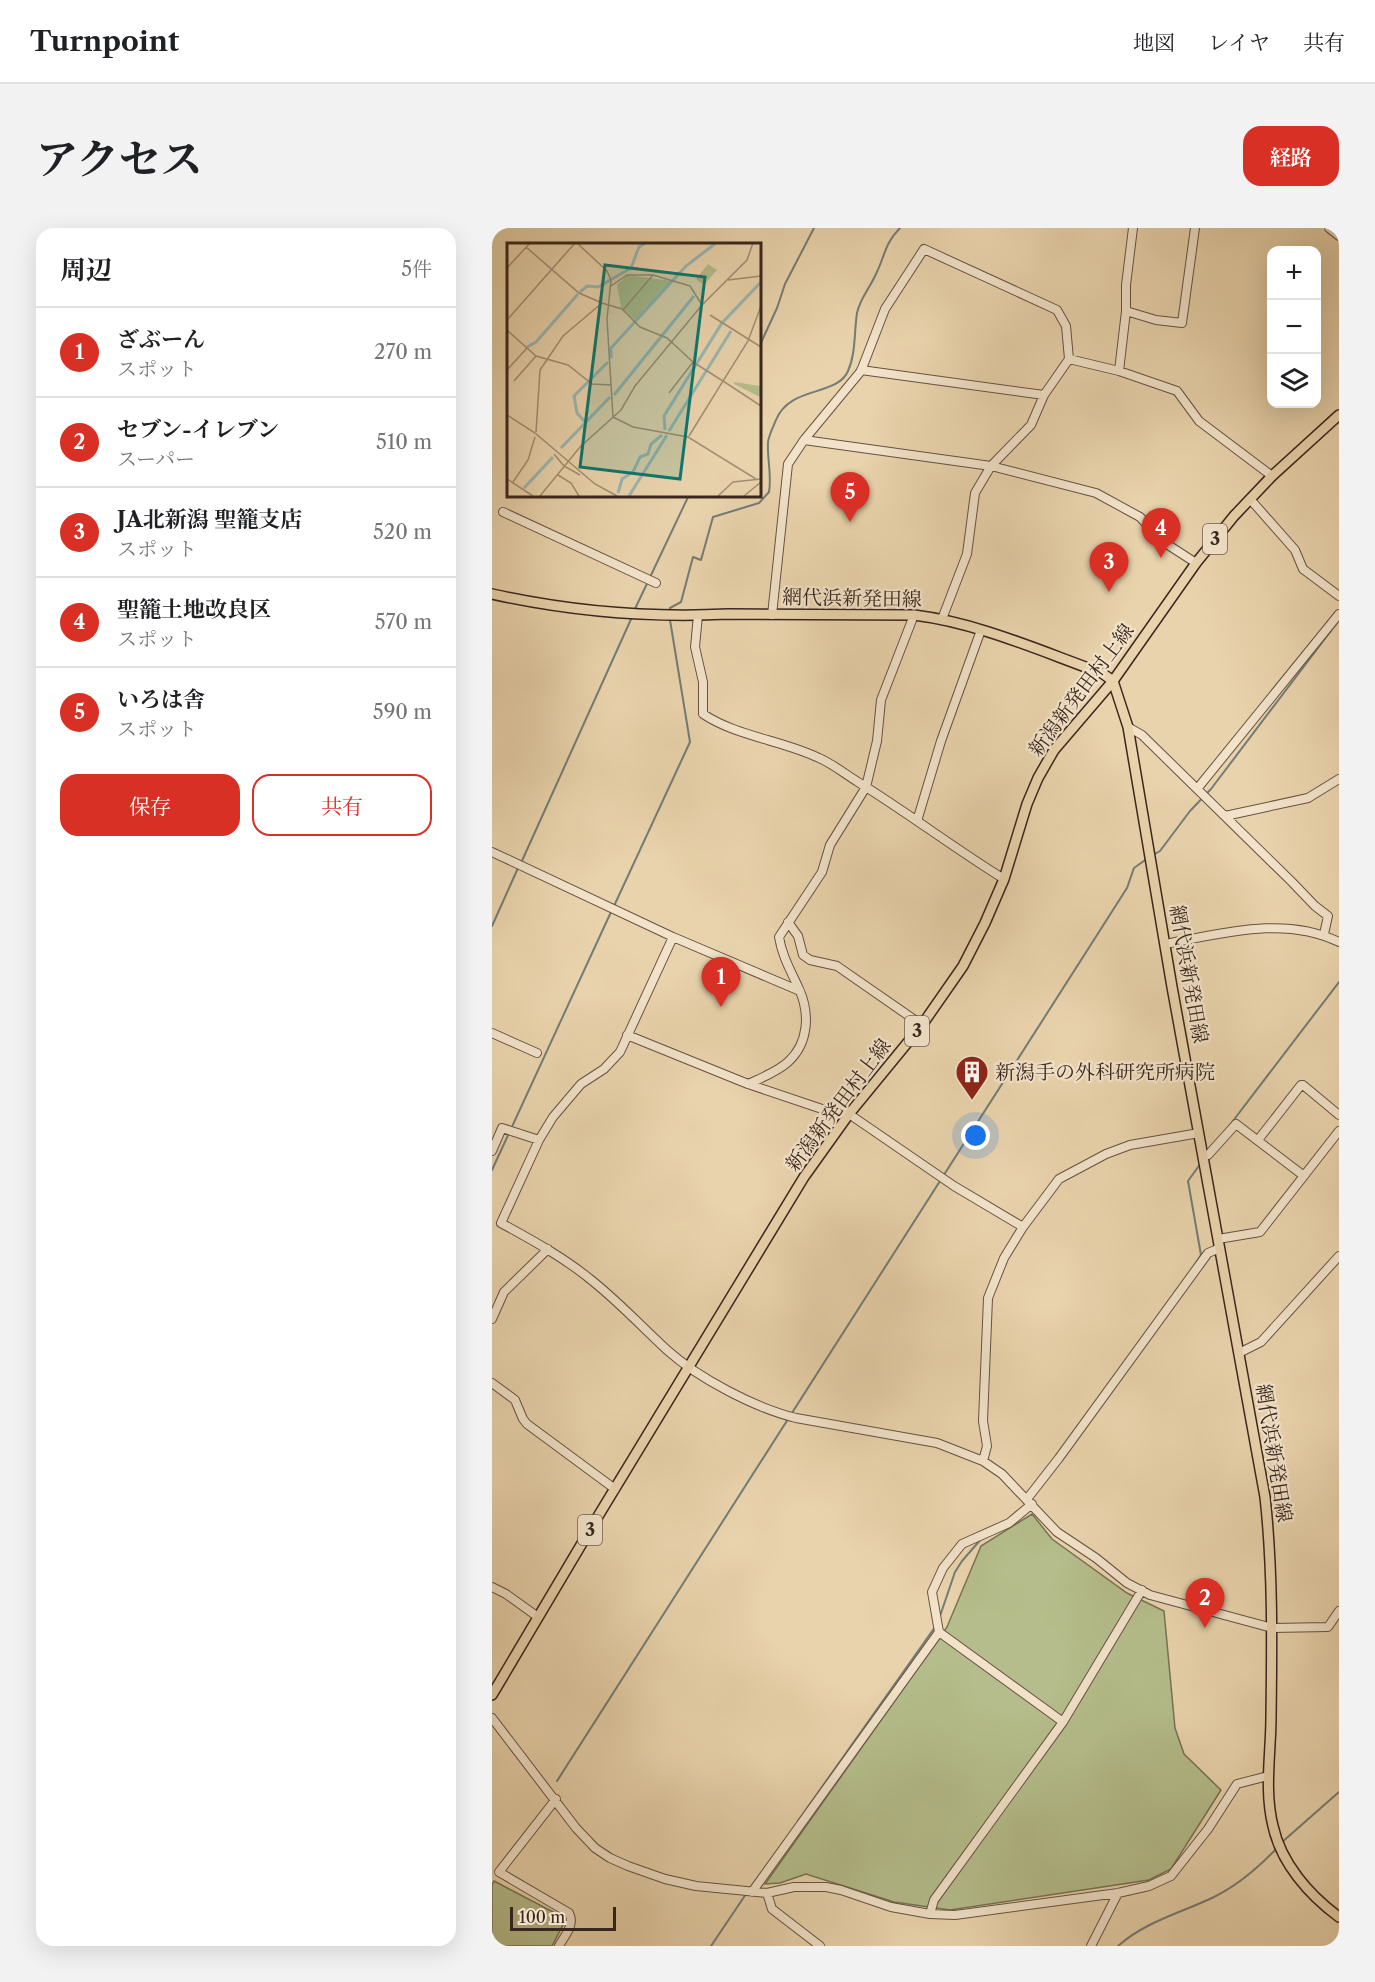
<!DOCTYPE html>
<html lang="ja">
<head>
<meta charset="utf-8">
<style>
	body { margin:0; font-family:"Libre Caslon Text","Noto Serif JP",serif; background:#f2f2f2; color:#202124 }
	.controls { position:absolute; right:18px; top:18px; display:grid; overflow:hidden; border-radius:12px; box-shadow:0 6px 24px #0002 }
	.controls button { width:54px; height:54px; display:grid; place-items:center; padding:0; border:0; border-bottom:2px solid #e0e0e0; background:#fff; color:#202124; font:30px sans-serif }
	.scale { position:absolute; left:18px; bottom:15px; width:106px; box-sizing:border-box; padding-left:6px; border:3px solid #3a261e; border-top:0; font-size:16px; line-height:21px; white-space:nowrap; color:#3a261e; -webkit-text-stroke:4px #f1e2c9; paint-order:stroke }
	.you { position:absolute; left:484px; top:908px; width:21px; height:21px; margin:-15px; border:4px solid #fff; border-radius:50%; background:#1a73e8; box-shadow:0 0 0 9px #1a73e833 }
	.badge { display:grid; place-items:center; width:39px; height:39px; border-radius:50%; background:#d93025; color:#fff; font-size:20px; font-weight:700 }
	.pin { position:absolute; translate:-50% -50px; filter:drop-shadow(0 2px 3px #0008) }
	.pin::after { content:''; position:absolute; top:32px; width:21px; height:18px; background:inherit; clip-path:polygon(0 0,100% 0,50% 100%) }
	.list { margin:0; padding:0; list-style:none }
	h2 { display:flex; justify-content:space-between; align-items:center; height:78px; margin:0; padding:0 24px; font-size:26px }
	h2 small { font-size:20px; font-weight:400; color:#757577 }
	.list li { display:grid; grid-template-columns:39px 1fr auto; gap:18px; align-items:center; box-sizing:border-box; height:90px; padding:0 24px; border-top:2px solid #e0e0e0 }
	.list b { display:block; font-size:22px; white-space:nowrap }
	.list p { margin:0; font-size:20px; white-space:nowrap; color:#757577 }
	.list em { font-size:20px; font-style:normal; color:#757577 }
	.actions { display:flex; gap:12px; padding:18px 24px }
	.actions a { flex:1; padding:14px 0; border:2px solid #d93025; border-radius:18px; text-align:center; font-size:21px; color:#d93025 }
	.actions .main { background:#d93025; color:#fff }
	.icon { flex:none; width:33px; height:33px; fill:none; stroke:currentColor; stroke-width:2; stroke-linecap:round; stroke-linejoin:round }
	.map { position:relative; flex:none; width:847px; height:1718px; overflow:hidden; border-radius:18px }
	header { display:flex; align-items:center; gap:36px; box-sizing:border-box; height:84px; padding:0 30px; background:#fff; border-bottom:2px solid #e0e0e0 }
	header strong { font-size:28px }
	nav { display:flex; gap:33px; margin-inline-start:auto; font-size:21px }
	.intro { display:flex; align-items:center; justify-content:space-between; box-sizing:border-box; height:144px; padding:0 36px }
	h1 { margin:0; font-size:42px }
	.button { padding:15px 27px; border-radius:18px; background:#d93025; color:#fff; font-size:21px; font-weight:700 }
	main { display:flex; gap:36px; padding:0 36px }
	aside { flex:1; background:#fff; border-radius:18px; box-shadow:0 6px 24px #0002 }
	.map>svg:first-child { display:block }
	.green { fill:#b4bd8b; stroke:#777254; stroke-width:1.5 }
	.lines { fill:none; stroke-linecap:round; stroke-linejoin:round }
	.stream { stroke:#737c76; stroke-width:2 }
	.minor-casing { stroke:#665142; stroke-width:10 }
	.major-casing { stroke:#3a261e; stroke-width:12 }
	.minor { stroke:#f1e2c9; stroke-width:8 }
	.major { stroke:#e9d3ac; stroke-width:9 }
	.labels { text-anchor:middle; dominant-baseline:central; stroke-width:4.5; stroke-linejoin:round; paint-order:stroke }
	.shield { fill:#f1e2c9; stroke:#715e51; stroke-width:1.5 }
	.shield-label { font-size:18px; font-weight:bold; fill:#3a261e }
	.street-label { font-size:20px; fill:#3a261e; stroke:#f1e2c9 }
	.poi-label { font-size:20px; fill:#3a261e; stroke:#f1e2c9; text-anchor:start }
	.inset-river { fill:none; stroke:#99b6b1; stroke-width:3 }
	.inset-road { fill:none; stroke:#a38e73; stroke-width:1.5 }
	.view { fill:#0f766e; fill-opacity:0.15; stroke:#0f766e; stroke-width:3 }
	.inset-edge { fill:none; stroke:#3a261e; stroke-width:3 }
</style>
</head>
<body>
<header>
<strong>Turnpoint</strong>
<nav><a>地図</a><a>レイヤ</a><a>共有</a></nav>
</header>
<div class="intro"><h1>アクセス</h1><a class="button">経路</a></div>
<main>
<aside>
<h2>周辺<small>5件</small></h2>
<ul class="list">
<li><span class="badge">1</span><div><b>ざぶーん</b><p>スポット</p></div><em>270 m</em></li>
<li><span class="badge">2</span><div><b>セブン-イレブン</b><p>スーパー</p></div><em>510 m</em></li>
<li><span class="badge">3</span><div><b>JA北新潟 聖籠支店</b><p>スポット</p></div><em>520 m</em></li>
<li><span class="badge">4</span><div><b>聖籠土地改良区</b><p>スポット</p></div><em>570 m</em></li>
<li><span class="badge">5</span><div><b>いろは舎</b><p>スポット</p></div><em>590 m</em></li>
</ul>
<div class="actions"><a class="main">保存</a><a>共有</a></div>
</aside>
<div class="map">
<svg width="847" height="1718" viewBox="0 0 847 1718">
	<rect width="100%" height="100%" fill="#e9d3ac"/>
	<filter id="stains"><feTurbulence type="fractalNoise" baseFrequency=".00333" numOctaves="4"/><feColorMatrix values="0 0 0 0 .2 0 0 0 0 .09 0 0 0 0 .02 0 0 0 .5 -.17"/></filter>
	<radialGradient id="worn" r=".72"><stop offset=".6" stop-color="#630" stop-opacity="0"/><stop offset="1" stop-color="#630" stop-opacity=".3"/></radialGradient>
	<path class="green" d="M 540,1286 L 560,1311 L 635,1365 L 672,1383 L 683,1500 L 692,1526 L 729,1562 L 679,1641 L 657,1652 L 458,1682 L 402,1674 L 314,1646 L 288,1655 L 273,1656 L 455,1399 L 489,1318 Z
		M 2,1653 L 69,1688 L 73,1693 L 60,1718 L 0,1718 L 0,1657 Z"/>
	<g class="lines">
		<path class="stream" d="M 267,119 L 285,80 L 293,56 L 322,0
			M 178,380 L 189,374 L 201,329 L 209,332 L 221,289 L 267,275 L 277,264 C 280,248 275,231 276,214 C 277,207 281,199 284,192 C 298,157 345,169 356,143 C 364,125 362,104 365,85 C 368,71 377,61 383,48 C 393,29 392,16 408,0
			M 142,383 L 197,267
			M 661,627 L 668,623 L 698,583 L 719,561 L 847,392
			M 29,635 L 140,389
			M 122,678 L 198,514 L 178,392
			M 0,698 L 26,640
			M 734,902 L 847,754
			M 0,942 L 119,684
			M 700,1041 L 709,1027 L 696,953 L 709,935
			M 448,1388 L 463,1344 L 470,1333 L 490,1310
			M 65,1553 L 635,660 L 642,640 L 656,630
			M 306,1593 L 443,1399
			M 789,1615 L 847,1564
			M 219,1718 L 254,1666
			M 626,1718 C 653,1694 688,1685 720,1670 C 745,1658 767,1639 785,1620"/>
		<g class="minor-casing">
			<path id="minor" d="M 837,0 L 847,8
				M 634,83 L 664,92 L 690,95 L 703,0
				M 577,131 L 627,143 L 685,163 L 707,193 L 780,248
				M 369,142 L 552,167
				M 627,143 L 634,83 L 634,57 L 641,0
				M 312,212 L 499,238 L 604,265 L 648,289 L 670,313 L 704,335
				M 758,271 L 803,322 L 811,341 L 847,368
				M 11,284 L 164,355
				M 206,387 L 203,419 L 211,454 L 211,486 C 246,509 290,512 327,530 C 341,536 353,546 366,554 C 416,585 462,620 512,651
				M 280,387 L 296,236 L 312,212 L 369,143 L 393,81 L 432,21 L 565,82 L 574,98 L 577,131 L 552,167 L 539,197 L 499,238 L 483,265 L 475,326 L 450,391
				M 636,499 L 650,507 L 799,653 L 823,678 L 836,688 L 832,706
				M 705,561 L 847,386
				M 733,588 L 816,570 L 847,551
				M 425,593 L 449,513 L 489,402
				M 0,624 L 181,709 L 308,763
				M 296,694 L 306,708 L 311,727 L 318,732 L 345,738 L 430,797
				M 181,709 L 128,824 L 112,841 L 89,856 L 61,889 L 47,912 L 9,995 C 40,1012 71,1029 98,1051 C 126,1073 149,1098 175,1122 C 206,1150 263,1180 304,1190 L 445,1215 L 491,1233 L 510,1246 L 565,1304 L 604,1330 L 635,1355 L 658,1367 L 780,1400 L 836,1399 L 847,1383
				M 673,716 C 729,706 792,687 847,714
				M 0,805 L 45,825
				M 135,807 L 256,856 L 336,883 L 357,886 L 462,958 L 531,999
				M 256,856 C 269,850 285,844 296,834 C 317,815 318,785 307,761 C 299,743 290,728 287,709 L 330,644 L 338,617 L 374,559 L 385,513 L 389,472 L 422,387
				M 766,912 L 809,857 L 811,857 L 847,887
				M 0,923 L 10,900 L 47,912
				M 711,928 L 716,927 L 744,896 L 812,948
				M 726,1011 L 768,1004 L 847,903
				M 0,1091 L 12,1064 L 56,1021
				M 747,1125 L 769,1114 L 847,1028
				M 0,1155 L 23,1172 L 31,1191 L 35,1196 L 123,1261
				M 491,1233 L 495,1218 L 491,1193 L 496,1070 L 512,1030 L 531,999 L 567,951 L 614,926 L 638,917 L 707,905
				M 535,1271 L 567,1230 L 716,1025 L 728,1020
				M 540,1276 L 517,1295 L 470,1316 L 451,1340 L 440,1364 L 447,1404 L 571,1494
				M 0,1359 L 14,1366 L 46,1389
				M 0,1490 L 84,1600 L 103,1620 L 118,1630 L 136,1638 L 173,1651 L 204,1658 L 275,1665 L 302,1659 L 334,1659 L 349,1662 L 399,1679 L 438,1686 L 463,1687 L 626,1665 L 657,1658 L 679,1648 L 716,1601 L 745,1556 L 776,1548
				M 64,1571 L 7,1644 L 77,1685 C 83,1697 73,1707 67,1718
				M 260,1664 L 447,1404
				M 275,1665 L 280,1681 L 328,1718
				M 438,1686 L 442,1672 L 571,1494 L 650,1362
				M 599,1718 L 626,1665"/>
		</g>
		<g class="major-casing">
			<path id="major" d="M 0,366 C 77,383 158,390 236,386 L 422,387 C 487,395 548,423 610,445 L 621,453 L 636,499 L 680,759 L 773,1269 C 781,1342 780,1415 779,1489 C 779,1525 772,1562 781,1598 C 789,1635 817,1667 847,1689
				M 0,1467 L 108,1285 L 312,949 L 357,886 L 430,797 L 471,738 L 493,695 L 512,651 L 535,576 L 546,550 L 562,522 L 621,453 L 704,335 L 742,288 L 780,248 L 847,187"/>
		</g>
		<use href="#minor" class="minor"/>
		<use href="#major" class="major"/>
	</g>
	<defs>
		<g id="building-pin" transform="scale(1.725)"><path d="M0 17L-7.5 6A9.5 9.5 0 1 1 7.5 6Z" fill="#8f2418" stroke="#f1e2c9"/><path d="M-4-6H4V6H1V3H-1V6H-4ZM-2.5-4.3h1.7v1.8h-1.7ZM.8-4.3h1.7v1.8H.8ZM-2.5-1h1.7V.8h-1.7ZM.8-1h1.7V.8H.8Z" fill="#fff"/></g>
	</defs>
	<g fill-rule="evenodd">
		<use href="#building-pin" x="480" y="844"/>
	</g>
	<g class="labels">
		<g class="shield">
			<rect x="711" y="296" width="24" height="30" rx="4.5"/>
			<rect x="413" y="788" width="24" height="30" rx="4.5"/>
			<rect x="86" y="1287" width="24" height="30" rx="4.5"/>
		</g>
		<g class="shield-label">
			<text x="723" y="311">3</text>
			<text x="425" y="803">3</text>
			<text x="98" y="1302">3</text>
		</g>
		<g class="street-label">
			<text transform="translate(360 370) rotate(1)">網代浜新発田線</text>
			<text transform="translate(589 462) rotate(-53)">新潟新発田村上線</text>
			<text transform="translate(697 746) rotate(80)">網代浜新発田線</text>
			<text transform="translate(346 877) rotate(-53)">新潟新発田村上線</text>
			<text transform="translate(782 1225) rotate(81)">網代浜新発田線</text>
		</g>
		<g class="poi-label">
			<text x="503" y="844">新潟手の外科研究所病院</text>
		</g>
	</g>
	<g transform="translate(15 15)">
		<rect width="254" height="254" fill="#e9d3ac"/>
		<path d="M 201,21 L 210,27 L 197,42 L 189,36 ZM 120,32 L 165,38 L 128,77 L 114,64 L 110,42 ZM 227,139 L 253,143 L 253,154 L 227,141 Z" fill="#b4bd8b"/>
		<path class="inset-river" d="M 73,49 L 80,43 L 91,44 L 124,25 L 132,4 L 138,0M 20,104 L 29,99 L 71,51M 104,115 L 104,105 L 179,23 L 209,0M 107,152 L 187,53M 78,179 L 70,170 L 67,153 L 101,119M 158,187 L 157,173 L 215,80 L 254,39M 162,188 L 224,88M 54,205 L 103,154M 17,245 L 46,214M 111,250 L 115,236 L 126,229 L 133,214 L 141,211 L 144,201 L 155,192M 122,253 L 160,192"/>
		<path class="inset-road" d="M 70,0 L 100,28 L 104,37 L 100,76 L 106,174M 19,4 L 72,50 L 95,60M 0,25 L 23,0M 221,37 L 254,33M 104,43 L 120,32 L 146,32 L 183,43 L 195,62M 254,63 L 241,98 L 216,138 L 254,163M 116,67 L 146,32M 203,72 L 254,104M 0,77 L 68,0M 0,87 L 29,113 L 61,122 L 85,141 L 104,142M 0,127 L 20,105M 7,138 L 29,113M 0,172 L 28,190 L 88,241 L 110,253M 106,174 L 126,184 L 181,194 L 249,236M 29,189 L 33,127 L 56,93 L 95,60 L 115,66 L 133,84 L 160,95 L 186,119 L 162,150M 182,193 L 216,138 L 186,119M 47,211 L 57,223 L 73,232M 51,232 L 64,240 L 72,253M 0,236 L 26,253M 6,239 L 21,217 L 28,194M 33,253 L 73,204 L 114,167 L 128,143 L 195,62 L 240,17 L 246,0M 211,253 L 226,239 L 254,236M 237,253 L 254,239"/>
		<path class="view" d="M 98,22 L 198,34 L 173,236 L 73,224 Z"/>
		<rect width="254" height="254" class="inset-edge"/>
	</g>
	<rect width="100%" height="100%" filter="url(#stains)"/>
	<rect width="100%" height="100%" fill="url(#worn)"/>
</svg>
<div class="controls">
<button>+</button>
<button>−</button>
<button><svg class="icon" aria-label="layers" viewBox="0 0 24 24"><path d="M12 4l9 5-9 5-9-5zM3 14l9 5 9-5"/></svg></button>
</div>
<div class="scale">100 m</div>
<div class="you"></div>
<div class="pin badge" style="left:229px;top:779px">1</div>
<div class="pin badge" style="left:713px;top:1400px">2</div>
<div class="pin badge" style="left:617px;top:364px">3</div>
<div class="pin badge" style="left:669px;top:330px">4</div>
<div class="pin badge" style="left:358px;top:294px">5</div>
</div>
</main>
</body>
</html>
